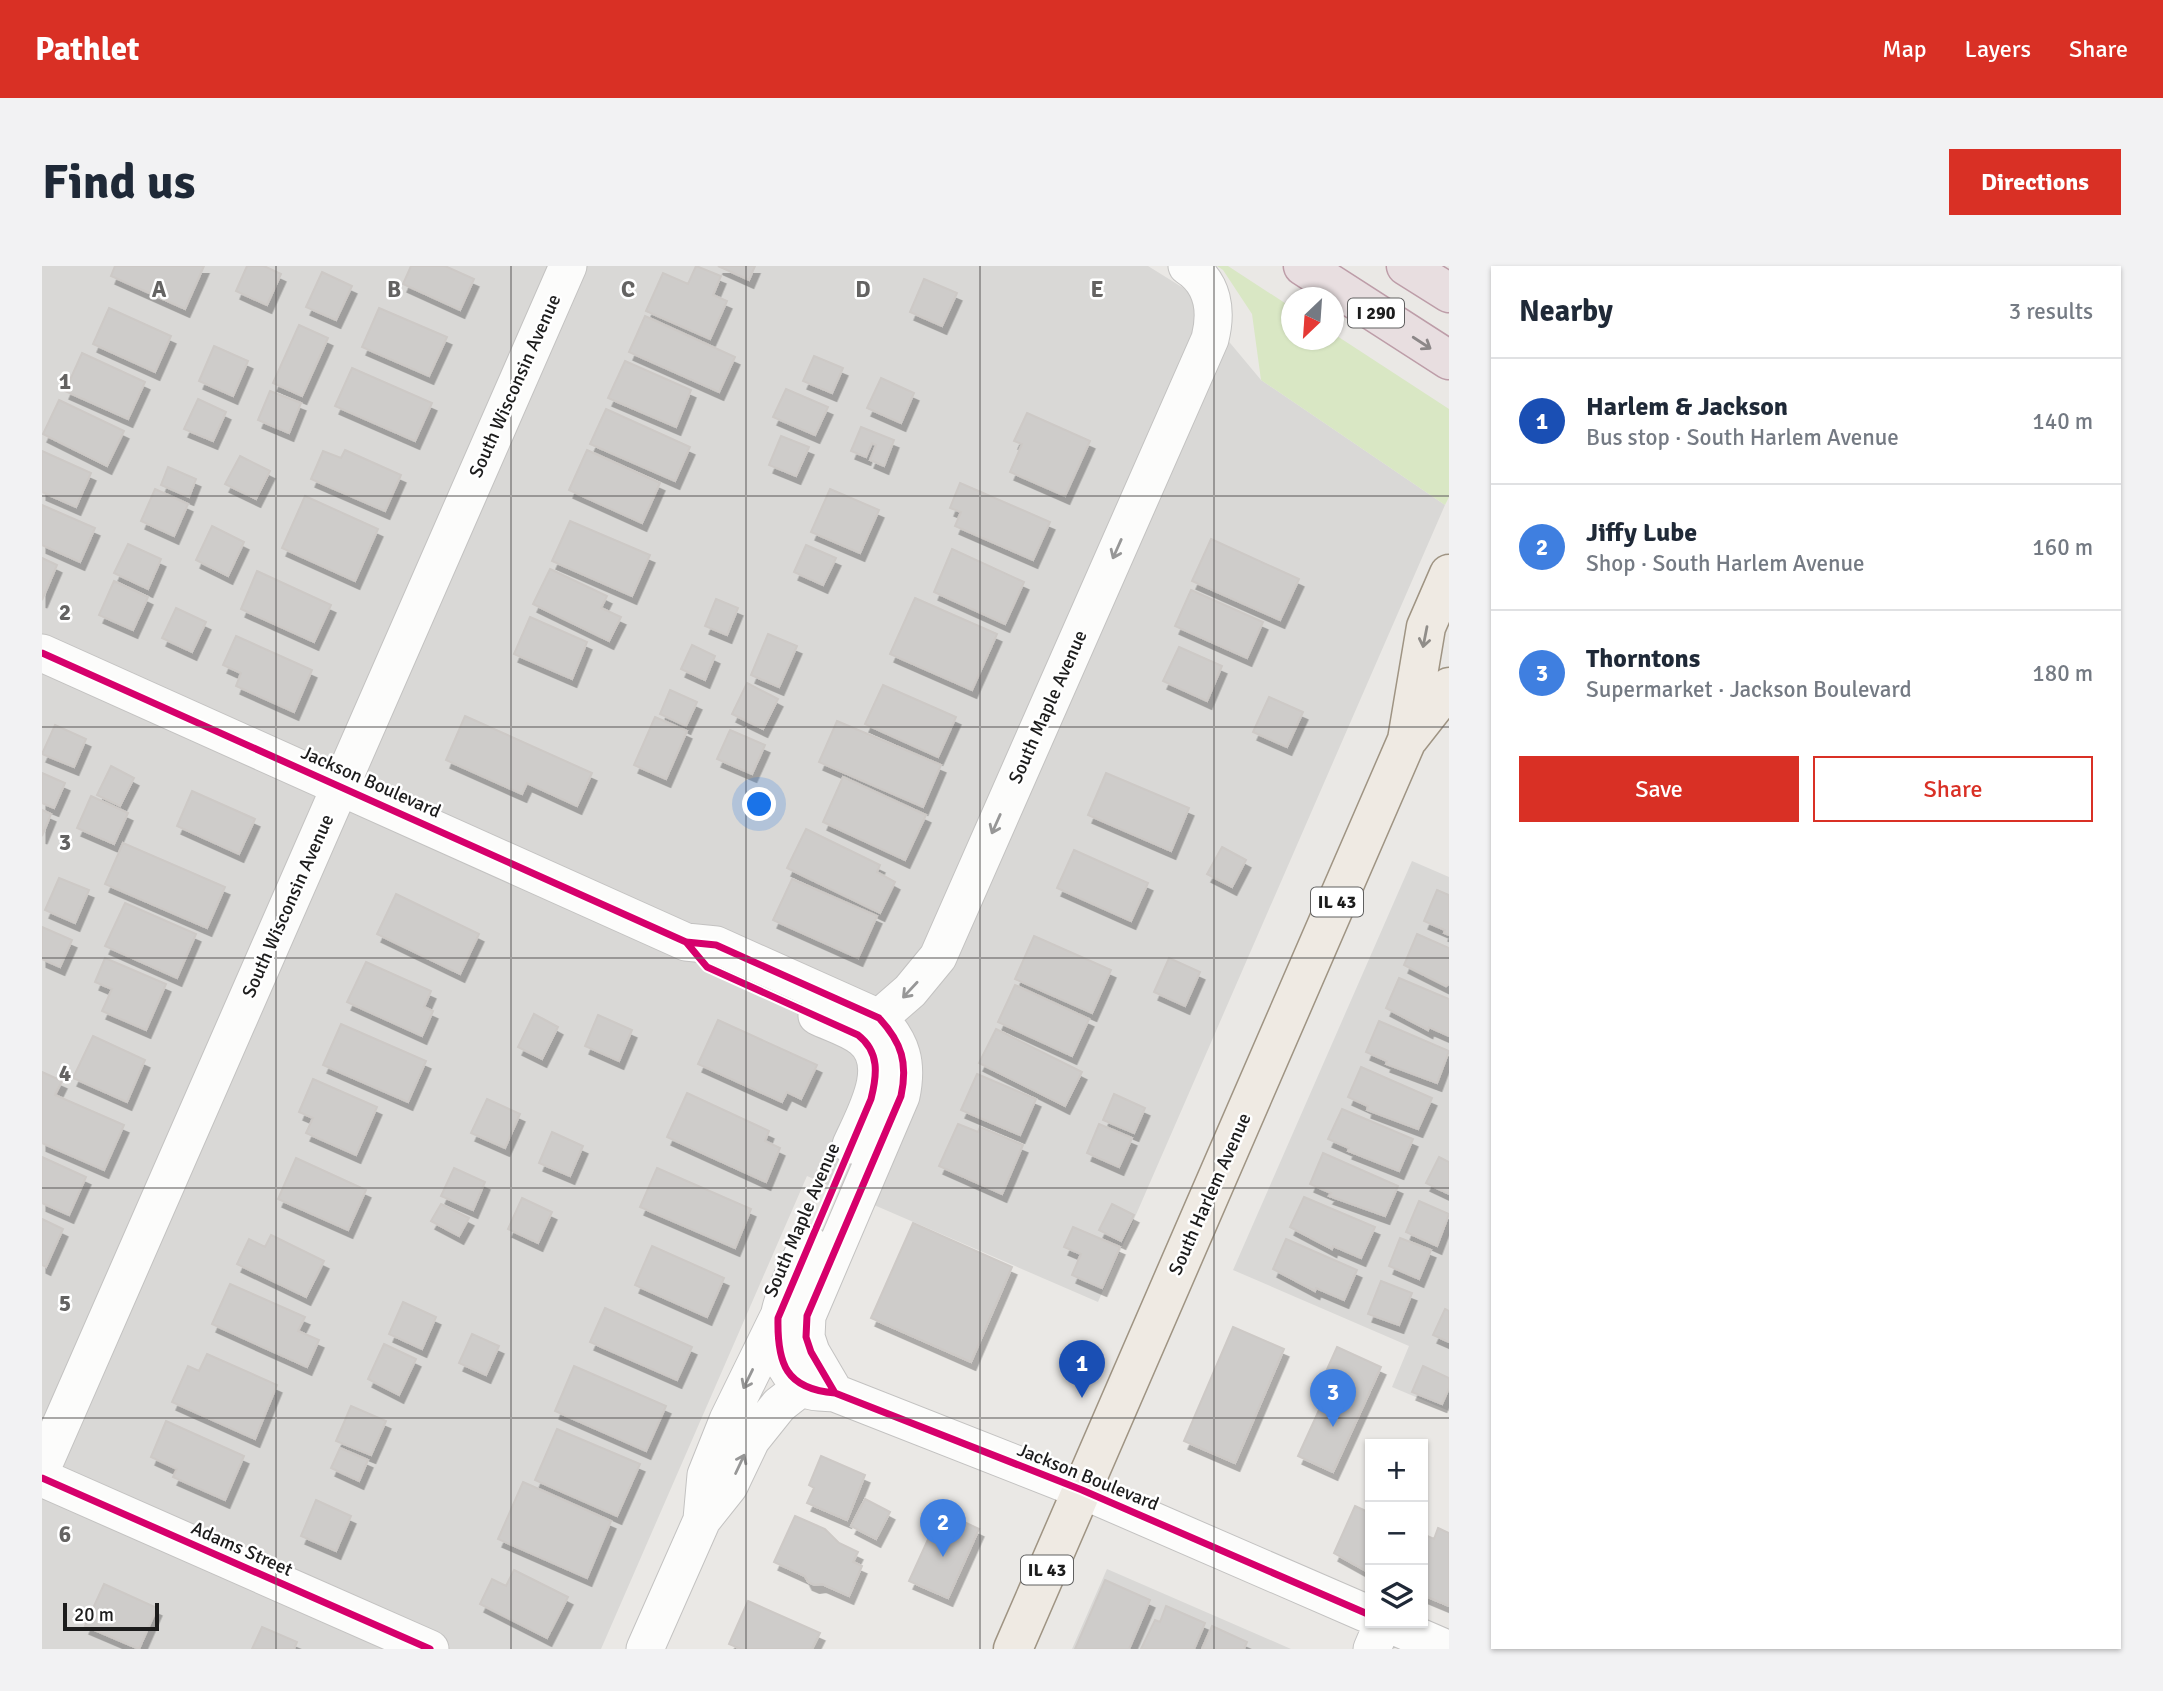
<!DOCTYPE html>
<html lang="en">
<head>
<meta charset="utf-8">
<style>
	body { margin:0; font-family:Signika,sans-serif; background:#f2f2f3; color:#1f2937 }
	.controls { position:absolute; right:21px; bottom:21px; display:grid; overflow:hidden; border-radius:0px; box-shadow:0 2px 5px #0004 }
	.controls button { width:63px; height:63px; display:grid; place-items:center; padding:0; border:0; border-bottom:2px solid #e0e1e3; background:#fff; color:#1f2937; font:35px sans-serif }
	.compass { position:absolute; left:1239px; top:21px; width:63px; height:63px; border-radius:50%; background:#fff; box-shadow:0 2px 5px #0004; rotate:205deg }
	.scale { position:absolute; left:21px; bottom:18px; width:96px; box-sizing:border-box; padding-left:7px; border:4px solid #1c1c1c; border-top:0; font-size:19px; line-height:24px; white-space:nowrap; color:#1c1c1c; -webkit-text-stroke:5px #fff; paint-order:stroke }
	.you { position:absolute; left:718px; top:539px; width:24px; height:24px; margin:-18px; border:5px solid #fff; border-radius:50%; background:#1a73e8; box-shadow:0 0 0 10px #1a73e833 }
	.badge { display:grid; place-items:center; width:46px; height:46px; border-radius:50%; background:#d93025; color:#fff; font-size:23px; font-weight:700 }
	.pin { position:absolute; translate:-50% -58px; filter:drop-shadow(0 2px 4px #0008) }
	.pin::after { content:''; position:absolute; top:37px; width:24px; height:21px; background:inherit; clip-path:polygon(0 0,100% 0,50% 100%) }
	.list { margin:0; padding:0; list-style:none }
	h2 { display:flex; justify-content:space-between; align-items:center; height:91px; margin:0; padding:0 28px; font-size:30px }
	h2 small { font-size:23px; font-weight:400; color:#747a83 }
	.list li { display:grid; grid-template-columns:46px 1fr auto; gap:21px; align-items:center; box-sizing:border-box; height:126px; padding:0 28px; border-top:2px solid #e0e1e3 }
	.list b { display:block; font-size:26px; white-space:nowrap }
	.list p { margin:0; font-size:23px; white-space:nowrap; color:#747a83 }
	.list em { font-size:23px; font-style:normal; color:#747a83 }
	.actions { display:flex; gap:14px; padding:21px 28px }
	.actions a { flex:1; padding:16px 0; border:2px solid #d93025; border-radius:0px; text-align:center; font-size:24px; color:#d93025 }
	.actions .main { background:#d93025; color:#fff }
	.icon { flex:none; width:38px; height:38px; fill:none; stroke:currentColor; stroke-width:2; stroke-linecap:round; stroke-linejoin:round }
	.map { position:relative; flex:none; width:1407px; height:1383px; overflow:hidden; border-radius:0px }
	header { display:flex; align-items:center; gap:42px; box-sizing:border-box; height:98px; padding:0 35px; background:#d93025; color:#fff }
	header strong { font-size:33px }
	nav { display:flex; gap:38px; margin-inline-start:auto; font-size:24px }
	.intro { display:flex; align-items:center; justify-content:space-between; box-sizing:border-box; height:168px; padding:0 42px }
	h1 { margin:0; font-size:49px }
	.button { padding:18px 32px; border-radius:0px; background:#d93025; color:#fff; font-size:24px; font-weight:700 }
	main { display:flex; gap:42px; padding:0 42px }
	aside { flex:1; background:#fff; border-radius:0px; box-shadow:0 2px 5px #0004 }
	.map>svg:first-child { display:block }
	.residential { fill:#d9d8d6 }
	.grass { fill:#d9e7c4 }
	.building { fill:#ceccca; stroke:#cdc9c6; stroke-width:2; filter:url(#shadow) }
	.lines { fill:none; stroke-linecap:round; stroke-linejoin:round }
	.minor-casing { stroke:#c3c2c1; stroke-width:39 }
	.major-casing { stroke:#9f9483; stroke-width:41 }
	.highway-casing { stroke:#bd9da8; stroke-width:41 }
	.minor { stroke:#fcfcfb; stroke-width:37 }
	.major { stroke:#efeae3; stroke-width:38 }
	.highway { stroke:#e8dee0; stroke-width:38 }
	.cycleway-casing { stroke:#fff; stroke-width:11 }
	.cycleway { stroke:#d6006c; stroke-width:7 }
	.oneway { stroke:#8c8788 }
	.oneway2 { stroke:#979797 }
	.oneway3 { stroke:#908d89 }
	.grid { fill:none; stroke:#646362; stroke-width:2; stroke-opacity:0.55 }
	.labels { text-anchor:middle; dominant-baseline:central; stroke-width:5; stroke-linejoin:round; paint-order:stroke }
	.shield { fill:#fff; stroke:#606060; stroke-width:2 }
	.shield-label { font-size:18px; font-weight:bold; fill:#1c1c1c }
	.street-label { font-size:19px; fill:#1c1c1c; stroke:#fff }
	.grid-label { font-size:23px; text-anchor:middle; font-weight:bold; fill:#646362; stroke:#fff; stroke-width:5; stroke-linejoin:round; paint-order:stroke }
</style>
</head>
<body>
<header>
<strong>Pathlet</strong>
<nav><a>Map</a><a>Layers</a><a>Share</a></nav>
</header>
<div class="intro"><h1>Find us</h1><a class="button">Directions</a></div>
<main>
<div class="map">
<svg width="1407" height="1383" viewBox="0 0 1407 1383">
	<defs>
		<filter id="shadow"><feDropShadow dx="4.5" dy="8" stdDeviation="0" flood-color="#0004"/></filter>
	</defs>
	<rect width="100%" height="100%" fill="#eae8e5"/>
	<path class="residential" d="M 0,0 L 1106,0 L 1143,23 L 1219,114 L 1403,239 L 1056,1036 L 765,910 L 559,1383 L 0,1383 Z
		M 1370,595 L 1407,611 L 1407,1145 L 1350,1121 L 1367,1080 L 1191,1004 Z
		M 1065,1303 L 1249,1383 L 1030,1383 Z"/>
	<path class="grass" d="M 1175,0 L 1186,0 L 1249,41 L 1250,74 L 1292,74 L 1292,68 L 1407,143 L 1407,231 L 1403,239 L 1219,114 L 1210,48 L 1181,4 Z"/>
	<path class="building" d="M 73,0 L 162,0 L 143,43 L 69,10 Z
		M 205,0 L 222,0 L 239,8 L 225,39 L 194,25 Z
		M 369,0 L 403,0 L 432,13 L 418,44 L 361,18 Z
		M 654,0 L 679,10 L 671,29 L 685,35 L 668,73 L 604,45 L 621,7 L 646,18 Z
		M 676,0 L 713,0 L 707,14 Z
		M 280,6 L 310,20 L 294,54 L 264,41 Z
		M 882,13 L 915,27 L 900,60 L 868,46 Z
		M 67,42 L 129,70 L 113,106 L 51,78 Z
		M 337,42 L 405,71 L 387,110 L 320,81 Z
		M 603,50 L 693,91 L 677,126 L 587,86 Z
		M 257,59 L 286,72 L 260,130 L 231,117 Z
		M 172,80 L 206,95 L 191,130 L 157,115 Z
		M 40,87 L 103,116 L 86,153 L 23,125 Z
		M 772,90 L 801,102 L 790,127 L 761,115 Z
		M 583,95 L 649,124 L 634,161 L 566,132 Z
		M 310,102 L 390,137 L 373,175 L 293,140 Z
		M 839,112 L 872,127 L 859,157 L 825,142 Z
		M 744,123 L 786,141 L 773,169 L 731,151 Z
		M 228,125 L 259,137 L 247,167 L 216,154 Z
		M 156,133 L 184,146 L 171,175 L 142,163 Z
		M 17,134 L 82,165 L 65,200 L 1,168 Z
		M 564,143 L 648,181 L 633,215 L 548,178 Z
		M 985,147 L 1048,175 L 1023,230 L 968,206 L 980,178 L 972,175 Z
		M 819,161 L 852,174 L 842,200 L 828,194 L 834,179 L 830,177 L 824,191 L 809,185 Z
		M 739,170 L 767,181 L 754,210 L 727,199 Z
		M 303,184 L 359,209 L 343,245 L 269,213 L 281,185 L 299,192 Z
		M 545,184 L 618,217 L 600,257 L 527,224 Z
		M 0,185 L 49,207 L 34,241 L 0,226 Z
		M 198,190 L 228,205 L 214,233 L 183,218 Z
		M 126,201 L 154,213 L 147,231 L 119,219 Z
		M 918,217 L 1008,256 L 991,294 L 913,260 L 919,246 L 908,242 Z
		M 113,223 L 146,238 L 132,270 L 99,255 Z
		M 788,223 L 837,244 L 818,287 L 769,266 Z
		M 263,230 L 336,263 L 313,315 L 240,282 Z
		M 0,239 L 53,262 L 38,296 L 0,279 Z
		M 528,255 L 608,289 L 590,330 L 510,295 Z
		M 170,260 L 202,276 L 186,310 L 154,294 Z
		M 1169,273 L 1257,313 L 1238,354 L 1150,315 Z
		M 86,278 L 119,293 L 106,323 L 72,307 Z
		M 764,279 L 794,292 L 781,319 L 752,306 Z
		M 910,283 L 982,316 L 963,358 L 892,326 Z
		M 0,292 L 15,299 L 0,334 Z
		M 508,303 L 565,330 L 559,342 L 579,351 L 567,375 L 491,338 Z
		M 215,305 L 289,339 L 272,376 L 199,343 Z
		M 72,315 L 106,331 L 91,364 L 57,349 Z
		M 1149,324 L 1221,356 L 1205,392 L 1133,360 Z
		M 873,332 L 955,368 L 930,424 L 848,388 Z
		M 674,333 L 696,342 L 685,369 L 663,360 Z
		M 134,342 L 164,356 L 150,386 L 120,372 Z
		M 488,351 L 545,376 L 530,413 L 472,388 Z
		M 726,368 L 755,380 L 737,421 L 709,409 Z
		M 194,370 L 270,404 L 252,446 L 194,420 L 199,407 L 181,399 Z
		M 650,379 L 673,390 L 663,414 L 639,403 Z
		M 1137,381 L 1180,400 L 1165,435 L 1121,415 Z
		M 705,417 L 736,433 L 721,463 L 690,448 Z
		M 841,419 L 914,451 L 896,491 L 823,458 Z
		M 628,424 L 655,436 L 644,460 L 618,448 Z
		M 1227,431 L 1261,446 L 1245,481 L 1211,466 Z
		M 423,450 L 550,507 L 535,540 L 485,517 L 480,528 L 404,494 Z
		M 613,451 L 645,465 L 624,513 L 592,499 Z
		M 795,455 L 899,499 L 881,541 L 777,496 Z
		M 13,459 L 44,473 L 32,501 L 0,488 Z
		M 688,464 L 723,479 L 710,508 L 675,493 Z
		M 69,500 L 92,512 L 78,540 L 55,529 Z
		M 0,507 L 23,517 L 12,542 L 0,537 Z
		M 1064,507 L 1147,542 L 1129,585 L 1046,549 Z
		M 801,511 L 884,549 L 863,594 L 781,556 Z
		M 150,525 L 213,553 L 197,588 L 135,560 Z
		M 49,530 L 86,547 L 72,578 L 35,562 Z
		M 0,544 L 9,548 L 0,570 Z
		M 764,563 L 838,599 L 835,606 L 853,616 L 838,647 L 745,602 Z
		M 81,577 L 183,621 L 165,662 L 63,618 Z
		M 1180,581 L 1204,594 L 1190,621 L 1165,608 Z
		M 1032,584 L 1106,617 L 1089,655 L 1015,622 Z
		M 17,612 L 47,624 L 33,657 L 3,644 Z
		M 750,613 L 835,650 L 816,692 L 731,654 Z
		M 1395,624 L 1407,629 L 1407,669 L 1402,667 L 1403,664 L 1382,655 Z
		M 354,628 L 437,668 L 418,708 L 335,668 Z
		M 83,637 L 154,668 L 135,712 L 63,680 Z
		M 0,661 L 30,674 L 18,701 L 0,693 Z
		M 1375,668 L 1407,682 L 1407,718 L 1404,720 L 1362,699 Z
		M 992,670 L 1069,704 L 1050,747 L 973,713 Z
		M 63,692 L 124,718 L 104,764 L 60,745 L 70,723 L 53,716 Z
		M 1127,692 L 1158,706 L 1143,740 L 1112,726 Z
		M 324,696 L 389,725 L 382,741 L 391,745 L 380,770 L 305,736 Z
		M 1357,712 L 1407,733 L 1407,770 L 1387,761 L 1386,764 L 1344,742 Z
		M 973,719 L 1047,753 L 1030,790 L 956,756 Z
		M 492,748 L 516,761 L 500,793 L 476,781 Z
		M 556,749 L 590,764 L 577,795 L 543,780 Z
		M 676,754 L 775,799 L 759,833 L 745,826 L 740,836 L 656,798 Z
		M 1337,755 L 1407,785 L 1395,817 L 1344,798 L 1345,795 L 1324,786 Z
		M 299,758 L 384,795 L 366,836 L 281,799 Z
		M 954,763 L 1040,806 L 1023,840 L 937,797 Z
		M 51,770 L 103,794 L 85,836 L 31,812 Z
		M 1319,801 L 1390,832 L 1376,863 L 1325,844 L 1326,840 L 1306,831 Z
		M 0,806 L 20,815 L 13,829 L 82,859 L 62,904 L 0,877 Z
		M 935,808 L 994,833 L 978,869 L 919,844 Z
		M 271,813 L 335,841 L 314,889 L 264,867 L 271,852 L 257,846 Z
		M 645,827 L 727,865 L 723,875 L 738,882 L 724,916 L 625,871 Z
		M 1072,828 L 1103,842 L 1092,867 L 1061,854 Z
		M 445,833 L 478,848 L 463,882 L 429,867 Z
		M 1300,843 L 1371,873 L 1357,905 L 1306,885 L 1307,882 L 1286,873 Z
		M 916,858 L 936,866 L 938,861 L 981,879 L 960,928 L 897,900 Z
		M 1057,858 L 1090,872 L 1077,901 L 1045,887 Z
		M 510,866 L 541,880 L 528,910 L 497,897 Z
		M 1281,887 L 1356,920 L 1343,950 L 1287,930 L 1289,927 L 1268,918 Z
		M 0,891 L 44,911 L 27,949 L 0,937 Z
		M 1397,891 L 1407,896 L 1407,928 L 1384,917 Z
		M 254,892 L 324,924 L 306,964 L 236,933 Z
		M 412,902 L 443,916 L 431,944 L 399,930 Z
		M 615,902 L 709,943 L 693,982 L 598,941 Z
		M 1262,931 L 1333,961 L 1319,992 L 1291,980 L 1290,983 L 1248,961 Z
		M 480,932 L 510,946 L 496,977 L 466,963 Z
		M 1377,935 L 1407,948 L 1395,980 L 1364,966 Z
		M 399,938 L 427,952 L 417,970 L 389,955 Z
		M 1070,938 L 1092,949 L 1079,975 L 1057,964 Z
		M 0,953 L 21,963 L 4,1001 L 0,999 Z
		M 871,957 L 970,1001 L 929,1096 L 829,1052 Z
		M 1031,961 L 1078,981 L 1060,1022 L 1030,1009 L 1039,988 L 1022,981 Z
		M 229,969 L 282,995 L 264,1031 L 195,998 L 207,973 L 223,981 Z
		M 1358,972 L 1389,984 L 1377,1013 L 1347,1000 Z
		M 1244,973 L 1315,1004 L 1302,1034 L 1274,1022 L 1273,1025 L 1231,1003 Z
		M 610,980 L 682,1012 L 665,1051 L 593,1019 Z
		M 1339,1015 L 1370,1027 L 1357,1059 L 1326,1048 Z
		M 188,1018 L 263,1051 L 256,1065 L 277,1074 L 265,1101 L 170,1058 Z
		M 361,1036 L 394,1051 L 380,1083 L 347,1068 Z
		M 563,1042 L 650,1081 L 635,1114 L 548,1076 Z
		M 1403,1043 L 1407,1045 L 1407,1076 L 1391,1069 Z
		M 1191,1061 L 1242,1083 L 1193,1197 L 1142,1175 Z
		M 430,1068 L 457,1080 L 444,1109 L 417,1097 Z
		M 342,1078 L 374,1093 L 357,1129 L 326,1113 Z
		M 1295,1081 L 1339,1101 L 1291,1206 L 1256,1190 L 1283,1131 L 1274,1128 Z
		M 165,1088 L 235,1119 L 213,1173 L 130,1136 L 146,1100 L 157,1105 Z
		M 532,1100 L 624,1140 L 604,1185 L 513,1145 Z
		M 1381,1100 L 1407,1112 L 1407,1122 L 1400,1138 L 1370,1126 Z
		M 309,1140 L 344,1155 L 329,1189 L 294,1175 Z
		M 124,1155 L 202,1190 L 183,1234 L 131,1211 L 135,1203 L 109,1191 Z
		M 515,1163 L 598,1198 L 575,1250 L 493,1214 Z
		M 298,1182 L 326,1194 L 317,1215 L 289,1202 Z
		M 779,1190 L 823,1209 L 805,1254 L 765,1237 L 772,1222 L 767,1219 Z
		M 481,1216 L 569,1255 L 545,1312 L 456,1273 Z
		M 823,1233 L 848,1246 L 834,1273 L 809,1260 Z
		M 274,1234 L 309,1250 L 294,1285 L 259,1270 Z
		M 1313,1240 L 1328,1247 L 1328,1307 L 1292,1287 Z
		M 899,1245 L 937,1263 L 906,1332 L 867,1315 Z
		M 753,1250 L 783,1263 L 797,1277 L 816,1286 L 811,1296 L 820,1300 L 807,1330 L 780,1318 L 773,1319 L 766,1316 L 763,1310 L 732,1296 Z
		M 1396,1262 L 1407,1267 L 1407,1340 L 1381,1329 L 1381,1268 L 1392,1273 Z
		M 472,1304 L 526,1331 L 505,1372 L 438,1338 L 450,1313 L 464,1320 Z
		M 1063,1314 L 1108,1334 L 1087,1383 L 1033,1383 Z
		M 62,1318 L 115,1342 L 97,1383 L 43,1360 Z
		M 706,1335 L 778,1367 L 770,1383 L 699,1383 L 687,1378 Z
		M 1124,1340 L 1163,1357 L 1152,1383 L 1099,1383 L 1113,1354 L 1118,1356 Z
		M 1170,1360 L 1205,1376 L 1202,1383 L 1160,1383 Z
		M 220,1361 L 255,1376 L 252,1383 L 210,1383 Z"/>
	<g class="lines">
		<g class="minor-casing">
			<path id="minor" d="M 0,387 L 644,676 L 674,679 L 837,752 C 860,777 866,797 859,830 L 765,1050 L 764,1071 L 769,1086 L 793,1127 L 1040,1224 L 1328,1349
				M 775,750 C 789,757 807,762 820,772 C 853,798 822,850 809,879
				M 837,752 L 868,725 L 896,691 L 1168,73 C 1175,45 1172,17 1145,0
				M 766,977 C 750,1015 721,1059 744,1101 C 750,1110 755,1120 766,1124 C 774,1127 785,1126 793,1127
				M 0,1202 L 526,0
				M 0,1212 L 388,1383
				M 660,1253 L 664,1209 L 686,1154 L 736,1052
				M 1345,1357 L 1405,1383
				M 603,1383 L 660,1254 L 687,1220 L 709,1174 L 737,1139 L 760,1121
				M 1330,1383 L 1341,1357"/>
		</g>
		<g class="major-casing">
			<path id="major" d="M 1367,472 L 1407,421
				M 971,1383 L 1365,474 L 1384,361 L 1407,308"/>
		</g>
		<g class="highway-casing">
			<path id="highway" d="M 1261,0 L 1407,94
				M 1364,0 L 1407,27"/>
		</g>
		<use href="#minor" class="minor"/>
		<use href="#major" class="major"/>
		<use href="#highway" class="highway"/>
		<g class="cycleway-casing">
			<path id="cycleway" d="M 0,387 L 644,676 L 674,679 L 837,752 C 860,777 866,797 859,830 L 765,1050 L 764,1071 L 769,1086 L 793,1127 L 1040,1224 L 1328,1349
				M 644,676 L 665,701 L 816,769 C 838,786 835,809 829,833 L 736,1052 C 735,1098 744,1123 793,1127
				M 0,1212 L 388,1383"/>
		</g>
		<use href="#cycleway" class="cycleway"/>
	</g>
	<defs><path id="oneway-shaft" d="M-6 0H5M1.5-3L5.5 0L1.5 3" fill="none" stroke-width="1.6" stroke-linecap="round" stroke-linejoin="round" transform="scale(1.75)"/></defs>
	<use class="oneway" href="#oneway-shaft" transform="translate(1380 77) rotate(33)"/>
	<g class="oneway2">
		<use href="#oneway-shaft" transform="translate(1075 283) rotate(114)"/>
		<use href="#oneway-shaft" transform="translate(954 558) rotate(114)"/>
		<use href="#oneway-shaft" transform="translate(868 724) rotate(133)"/>
		<use href="#oneway-shaft" transform="translate(706 1113) rotate(116)"/>
		<use href="#oneway-shaft" transform="translate(698 1198) rotate(-65)"/>
	</g>
	<use class="oneway3" href="#oneway-shaft" transform="translate(1383 371) rotate(101)"/>
	<path class="grid" d="M 234,0 L 234,1383M 469,0 L 469,1383M 704,0 L 704,1383M 938,0 L 938,1383M 1172,0 L 1172,1383M 0,230 L 1407,230M 0,461 L 1407,461M 0,692 L 1407,692M 0,922 L 1407,922M 0,1152 L 1407,1152"/>
	<g class="labels">
		<g class="shield">
			<rect x="1306" y="32.5" width="56" height="29" rx="5"/>
			<rect x="1269" y="621.5" width="52" height="29" rx="5"/>
			<rect x="979" y="1289.5" width="52" height="29" rx="5"/>
		</g>
		<g class="shield-label">
			<text x="1334" y="47">I 290</text>
			<text x="1295" y="636">IL 43</text>
			<text x="1005" y="1304">IL 43</text>
		</g>
		<g class="street-label">
			<text transform="translate(473 120) rotate(-66)">South Wisconsin Avenue</text>
			<text transform="translate(1006 441) rotate(-66)">South Maple Avenue</text>
			<text transform="translate(329 516) rotate(24)">Jackson Boulevard</text>
			<text transform="translate(246 640) rotate(-66)">South Wisconsin Avenue</text>
			<text transform="translate(1168 928) rotate(-66)">South Harlem Avenue</text>
			<text transform="translate(760 954) rotate(-67)">South Maple Avenue</text>
			<text transform="translate(1046 1211) rotate(22)">Jackson Boulevard</text>
			<text transform="translate(200 1283) rotate(24)">Adams Street</text>
		</g>
	</g>
	<g class="grid-label">
		<text x="117" y="31">A</text>
		<text x="352" y="31">B</text>
		<text x="586" y="31">C</text>
		<text x="821" y="31">D</text>
		<text x="1055" y="31">E</text>
		<text x="23" y="123">1</text>
		<text x="23" y="354">2</text>
		<text x="23" y="584">3</text>
		<text x="23" y="815">4</text>
		<text x="23" y="1045">5</text>
		<text x="23" y="1276">6</text>
	</g>
</svg>
<div class="controls">
<button>+</button>
<button>−</button>
<button><svg class="icon" aria-label="layers" viewBox="0 0 24 24"><path d="M12 4l9 5-9 5-9-5zM3 14l9 5 9-5"/></svg></button>
</div>
<svg class="compass" viewBox="-18 -18 36 36"><path d="M0-13l5 13h-10z" fill="#e53935"/><path d="M0 13l5-13h-10z" fill="#747a83"/></svg>
<div class="scale">20 m</div>
<div class="you"></div>
<div class="pin badge" style="left:1040px;top:1132px;background:#1a4fb4">1</div>
<div class="pin badge" style="left:901px;top:1291px;background:#3f7fe0">2</div>
<div class="pin badge" style="left:1291px;top:1161px;background:#3f7fe0">3</div>
</div>
<aside>
<h2>Nearby<small>3 results</small></h2>
<ul class="list">
<li><span class="badge" style="background:#1a4fb4">1</span><div><b>Harlem &amp; Jackson</b><p>Bus stop · South Harlem Avenue</p></div><em>140 m</em></li>
<li><span class="badge" style="background:#3f7fe0">2</span><div><b>Jiffy Lube</b><p>Shop · South Harlem Avenue</p></div><em>160 m</em></li>
<li><span class="badge" style="background:#3f7fe0">3</span><div><b>Thorntons</b><p>Supermarket · Jackson Boulevard</p></div><em>180 m</em></li>
</ul>
<div class="actions"><a class="main">Save</a><a>Share</a></div>
</aside>
</main>
</body>
</html>
